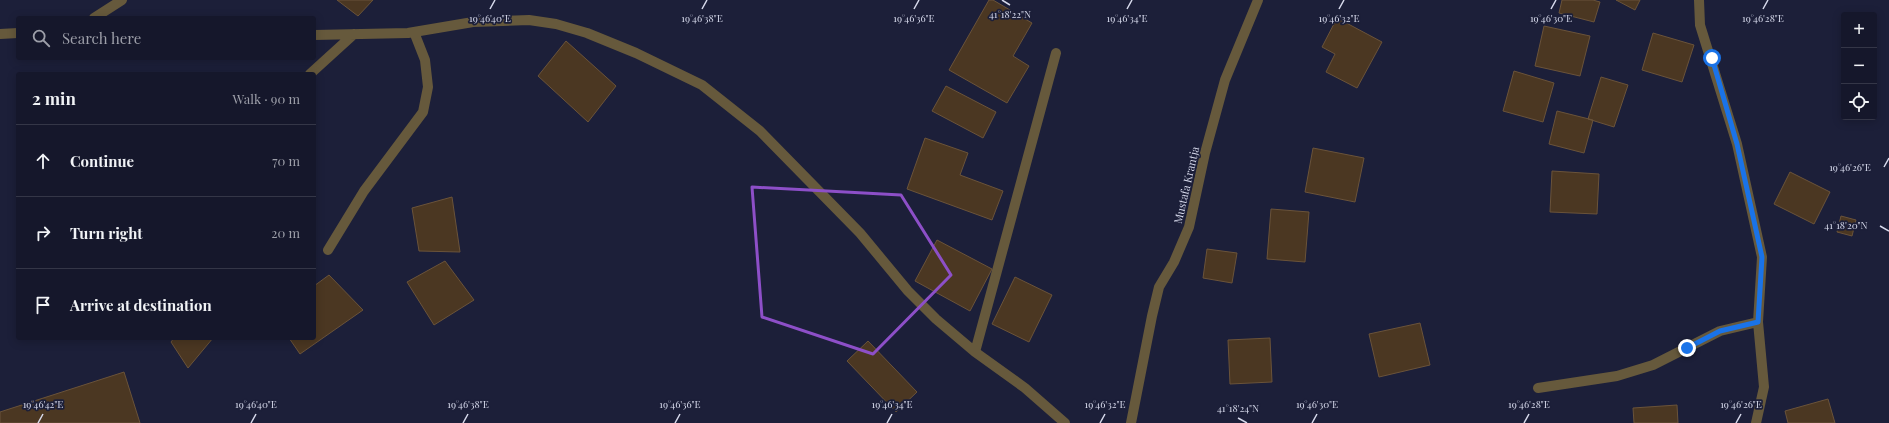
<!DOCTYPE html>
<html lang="en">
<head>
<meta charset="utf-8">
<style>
	body { margin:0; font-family:"Playfair Display",serif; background:#1e2033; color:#f1f3f6 }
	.controls { position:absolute; right:12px; top:12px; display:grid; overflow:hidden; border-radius:4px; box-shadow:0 2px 10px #0003 }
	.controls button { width:36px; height:36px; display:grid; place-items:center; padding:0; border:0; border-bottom:1px solid #343647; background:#15172b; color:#f1f3f6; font:20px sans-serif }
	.stop { position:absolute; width:12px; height:12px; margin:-9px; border:3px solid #1a73e8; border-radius:50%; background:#fff }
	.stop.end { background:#1a73e8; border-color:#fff; box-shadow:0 1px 4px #0008 }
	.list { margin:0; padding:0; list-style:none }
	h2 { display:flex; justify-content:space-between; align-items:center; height:52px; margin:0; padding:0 16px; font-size:17px }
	h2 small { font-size:13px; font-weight:400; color:#9d9fa9 }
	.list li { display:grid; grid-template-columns:26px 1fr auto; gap:12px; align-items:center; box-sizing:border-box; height:72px; padding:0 16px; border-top:1px solid #343647 }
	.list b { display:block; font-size:15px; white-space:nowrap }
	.list em { font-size:13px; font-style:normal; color:#9d9fa9 }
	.icon { flex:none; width:22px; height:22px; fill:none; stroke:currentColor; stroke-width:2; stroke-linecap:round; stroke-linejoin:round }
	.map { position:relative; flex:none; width:1889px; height:423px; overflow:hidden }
	.search { position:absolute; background:#15172b; box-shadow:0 2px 10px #0003; left:16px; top:16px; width:300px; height:44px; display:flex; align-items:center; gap:10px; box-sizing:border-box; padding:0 14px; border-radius:4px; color:#9d9fa9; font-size:15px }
	.panel { position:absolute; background:#15172b; box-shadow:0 2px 10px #0003; left:16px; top:72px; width:300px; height:268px; border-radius:4px }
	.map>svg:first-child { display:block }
	.building { fill:#4b3722; stroke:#6a533a }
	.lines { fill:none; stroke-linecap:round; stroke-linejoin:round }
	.minor { stroke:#66593c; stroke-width:10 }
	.route { stroke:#1a73e8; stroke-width:5 }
	.marked { fill:none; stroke:#8d4fc8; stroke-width:3; stroke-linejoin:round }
	.ticks { fill:none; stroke:#d6d9eb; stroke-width:1.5 }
	.labels { text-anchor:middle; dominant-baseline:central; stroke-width:3.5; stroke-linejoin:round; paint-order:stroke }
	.street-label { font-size:11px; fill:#d6d9eb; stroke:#1c1f39 }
	.ticks-label { font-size:10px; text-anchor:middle; fill:#d6d9eb; stroke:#1c1f39; stroke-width:3.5; stroke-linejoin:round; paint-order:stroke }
</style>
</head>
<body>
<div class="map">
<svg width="1889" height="423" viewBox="0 0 1889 423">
	<rect width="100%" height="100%" fill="#1c1f39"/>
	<path class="building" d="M 337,0 L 373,0 L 358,16 Z
		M 989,0 L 993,0 L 1032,23 L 1013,56 L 1029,66 L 1007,103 L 949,70 Z
		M 1562,0 L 1593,0 L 1600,2 L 1594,22 L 1559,13 Z
		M 1616,0 L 1640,0 L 1635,10 Z
		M 1337,18 L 1382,42 L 1357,88 L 1326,72 L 1335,54 L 1322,47 Z
		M 1544,26 L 1590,36 L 1580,76 L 1535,66 Z
		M 1653,33 L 1694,45 L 1682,82 L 1642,70 Z
		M 566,41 L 616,86 L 588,122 L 538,76 Z
		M 1514,71 L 1554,83 L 1543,122 L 1503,111 Z
		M 1601,77 L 1628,85 L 1614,127 L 1588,119 Z
		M 946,86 L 996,112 L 983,138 L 932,111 Z
		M 1557,111 L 1593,120 L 1584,153 L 1549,144 Z
		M 925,138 L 968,153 L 960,175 L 1003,191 L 992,220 L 907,189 Z
		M 1313,148 L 1364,158 L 1355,202 L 1305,192 Z
		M 1552,171 L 1599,174 L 1597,214 L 1550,212 Z
		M 1790,172 L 1830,192 L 1814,224 L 1774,204 Z
		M 452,197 L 460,252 L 419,251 L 412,208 Z
		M 1271,209 L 1309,212 L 1305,262 L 1267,259 Z
		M 1841,216 L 1856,220 L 1852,236 L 1837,232 Z
		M 937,240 L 992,269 L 970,311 L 915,281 Z
		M 1207,249 L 1237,253 L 1232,283 L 1203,278 Z
		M 445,261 L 474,300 L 434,325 L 407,282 Z
		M 329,275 L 363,310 L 300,354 L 289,338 L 314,338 L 314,286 Z
		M 1015,277 L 1052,295 L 1029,342 L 992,324 Z
		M 1420,323 L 1430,365 L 1379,377 L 1369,334 Z
		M 174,338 L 213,338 L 188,368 L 171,342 Z
		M 1270,338 L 1272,382 L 1230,384 L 1228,340 Z
		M 868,341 L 917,392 L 896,412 L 847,361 Z
		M 124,372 L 140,423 L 0,423 L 0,412 Z
		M 1828,399 L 1835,423 L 1788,423 L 1785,411 Z
		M 1677,405 L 1678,423 L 1634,423 L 1633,408 Z"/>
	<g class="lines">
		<path class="minor" d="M 1699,0 L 1700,25 L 1737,144 L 1762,257 L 1758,322 L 1764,387 L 1756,423
			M 94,18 L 122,0
			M 0,34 L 18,33
			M 314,35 L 408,33 L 473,22 L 529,20 L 556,24 L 587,33 L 636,53 L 702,85 L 760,131 L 860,233 L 908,291 L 936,319 L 975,352 L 1025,388 L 1065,423
			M 310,74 L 354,34
			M 328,250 L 364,191 L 423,112 L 428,87 L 425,60 L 414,32
			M 975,352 L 1056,53
			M 1538,388 L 1617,376 L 1653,365 L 1720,331 L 1758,322
			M 1131,423 L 1152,316 L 1159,287 L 1174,262 L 1189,227 L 1205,153 L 1225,80 L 1258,0"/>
	</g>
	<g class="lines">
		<path class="route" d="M 1687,348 L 1720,331 L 1758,322 L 1762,257 L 1737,144 L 1712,58"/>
	</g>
	<path class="marked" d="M 752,187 L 901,195 L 951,275 L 873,354 L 762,317 Z"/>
	<path class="ticks" d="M 1002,0 L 1010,5M 490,9 L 495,0M 702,9 L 707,0M 914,9 L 919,0M 1127,9 L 1132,0M 1339,9 L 1344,0M 1551,9 L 1556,0M 1763,9 L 1768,0M 1884,167 L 1889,158M 1880,226 L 1889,231M 1238,418 L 1247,423M 38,423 L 43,414M 251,423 L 256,414M 463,423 L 468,414M 675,423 L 680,414M 887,423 L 892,414M 1100,423 L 1105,414M 1312,423 L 1317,414M 1524,423 L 1529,414M 1736,423 L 1741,414"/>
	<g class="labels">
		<g class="street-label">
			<text transform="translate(1186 185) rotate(-77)">Mustafa Krantja</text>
		</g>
	</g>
	<g class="ticks-label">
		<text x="1010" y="18">41°18'22"N</text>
		<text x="490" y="22">19°46'40"E</text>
		<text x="702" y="22">19°46'38"E</text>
		<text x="914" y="22">19°46'36"E</text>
		<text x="1127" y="22">19°46'34"E</text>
		<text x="1551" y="22">19°46'30"E</text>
		<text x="1763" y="22">19°46'28"E</text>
		<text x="1339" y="22">19°46'32"E</text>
		<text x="1850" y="171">19°46'26"E</text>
		<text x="1846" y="229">41°18'20"N</text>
		<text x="43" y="408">19°46'42"E</text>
		<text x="256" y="408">19°46'40"E</text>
		<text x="468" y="408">19°46'38"E</text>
		<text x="680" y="408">19°46'36"E</text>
		<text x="892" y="408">19°46'34"E</text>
		<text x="1105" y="408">19°46'32"E</text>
		<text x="1317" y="408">19°46'30"E</text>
		<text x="1529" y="408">19°46'28"E</text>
		<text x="1741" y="408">19°46'26"E</text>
		<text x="1238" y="412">41°18'24"N</text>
	</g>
</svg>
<div class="controls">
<button>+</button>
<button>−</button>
<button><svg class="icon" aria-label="locate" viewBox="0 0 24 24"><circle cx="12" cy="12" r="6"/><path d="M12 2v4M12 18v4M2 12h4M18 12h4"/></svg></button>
</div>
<div class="stop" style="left:1712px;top:58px"></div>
<div class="stop end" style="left:1687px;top:348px"></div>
<div class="search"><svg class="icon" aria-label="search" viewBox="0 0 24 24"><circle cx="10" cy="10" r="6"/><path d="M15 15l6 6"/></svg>Search here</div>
<section class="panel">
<h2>2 min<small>Walk · 90 m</small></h2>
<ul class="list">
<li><svg class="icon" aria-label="ahead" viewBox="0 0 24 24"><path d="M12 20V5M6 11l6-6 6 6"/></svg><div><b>Continue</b></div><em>70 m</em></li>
<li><svg class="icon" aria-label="right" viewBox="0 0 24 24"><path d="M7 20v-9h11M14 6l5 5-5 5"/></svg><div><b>Turn right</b></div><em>20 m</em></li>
<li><svg class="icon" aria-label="arrive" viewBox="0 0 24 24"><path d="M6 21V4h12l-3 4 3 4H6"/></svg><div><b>Arrive at destination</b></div></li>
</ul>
</section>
</div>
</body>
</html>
